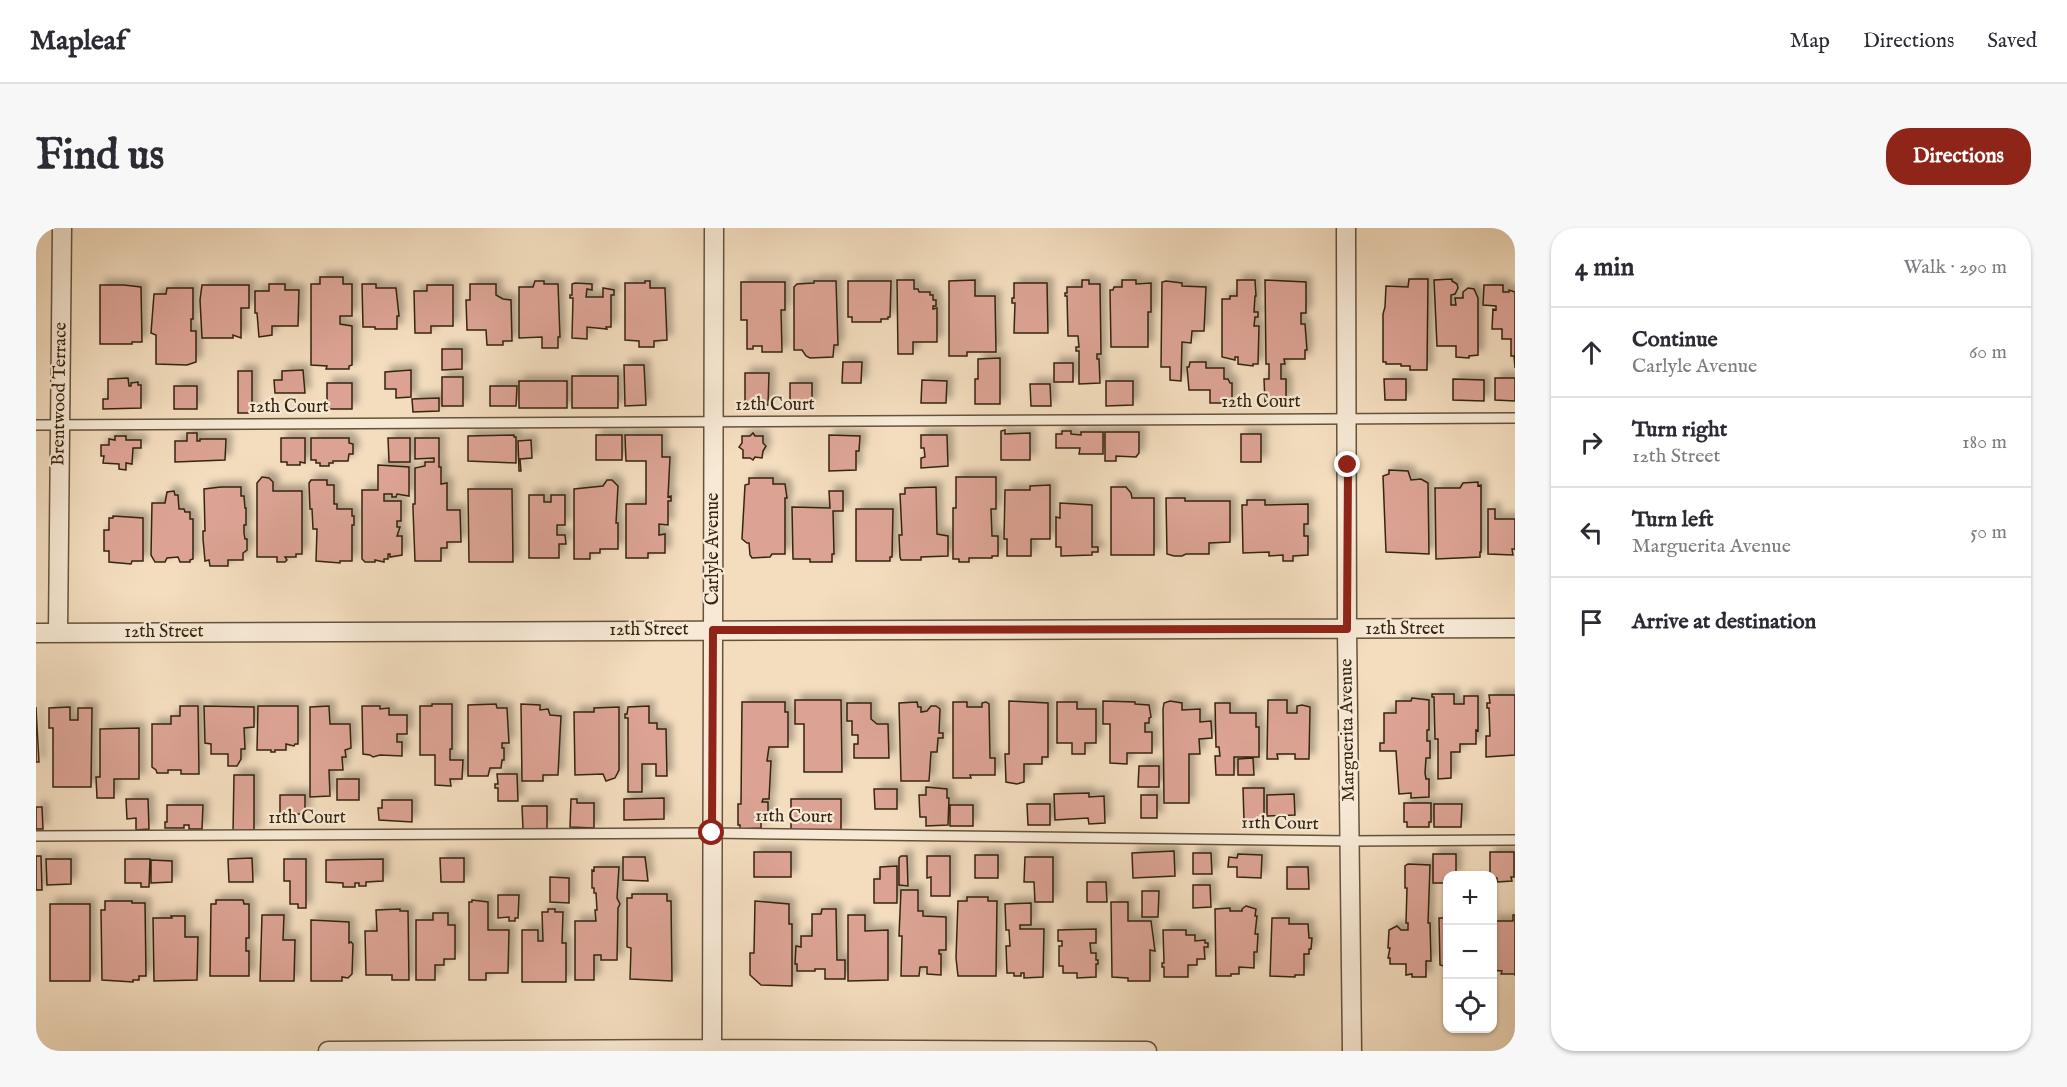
<!DOCTYPE html>
<html lang="en">
<head>
<meta charset="utf-8">
<style>
	body { margin:0; font-family:"IM FELL English",serif; background:#f7f7f7; color:#2b2b33 }
	.controls { position:absolute; right:18px; bottom:18px; display:grid; overflow:hidden; border-radius:12px; box-shadow:0 2px 4px #0004 }
	.controls button { width:54px; height:54px; display:grid; place-items:center; padding:0; border:0; border-bottom:2px solid #e1e1e2; background:#fff; color:#2b2b33; font:30px sans-serif }
	.stop { position:absolute; width:18px; height:18px; margin:-14px; border:4px solid #8f2418; border-radius:50%; background:#fff }
	.stop.end { background:#8f2418; border-color:#fff; box-shadow:0 2px 6px #0008 }
	.list { margin:0; padding:0; list-style:none }
	h2 { display:flex; justify-content:space-between; align-items:center; height:78px; margin:0; padding:0 24px; font-size:26px }
	h2 small { font-size:20px; font-weight:400; color:#7c7c81 }
	.list li { display:grid; grid-template-columns:39px 1fr auto; gap:18px; align-items:center; box-sizing:border-box; height:90px; padding:0 24px; border-top:2px solid #e1e1e2 }
	.list b { display:block; font-size:22px; white-space:nowrap }
	.list p { margin:0; font-size:20px; white-space:nowrap; color:#7c7c81 }
	.list em { font-size:20px; font-style:normal; color:#7c7c81 }
	.icon { flex:none; width:33px; height:33px; fill:none; stroke:currentColor; stroke-width:2; stroke-linecap:round; stroke-linejoin:round }
	.map { position:relative; flex:none; width:1479px; height:823px; overflow:hidden; border-radius:24px }
	header { display:flex; align-items:center; gap:36px; box-sizing:border-box; height:84px; padding:0 30px; background:#fff; border-bottom:2px solid #e1e1e2 }
	header strong { font-size:28px }
	nav { display:flex; gap:33px; margin-inline-start:auto; font-size:21px }
	.intro { display:flex; align-items:center; justify-content:space-between; box-sizing:border-box; height:144px; padding:0 36px }
	h1 { margin:0; font-size:42px }
	.button { padding:15px 27px; border-radius:24px; background:#8f2418; color:#fff; font-size:21px; font-weight:700 }
	main { display:flex; gap:36px; padding:0 36px }
	aside { flex:1; background:#fff; border-radius:24px; box-shadow:0 2px 4px #0004 }
	.map>svg:first-child { display:block }
	.building { fill:#dca394; stroke:#35250e; stroke-width:1.5; filter:url(#shadow) }
	.lines { fill:none; stroke-linecap:round; stroke-linejoin:round }
	.service-casing { stroke:#64533a; stroke-width:12 }
	.minor-casing { stroke:#64533a; stroke-width:21 }
	.service { stroke:#f7e9d5; stroke-width:9 }
	.minor { stroke:#f7e9d5; stroke-width:18 }
	.route { stroke:#8f2418; stroke-width:8 }
	.labels { text-anchor:middle; dominant-baseline:central; stroke-width:4.5; stroke-linejoin:round; paint-order:stroke }
	.street-label { font-size:18px; fill:#35250e; stroke:#f7e9d5 }
</style>
</head>
<body>
<header>
<strong>Mapleaf</strong>
<nav><a>Map</a><a>Directions</a><a>Saved</a></nav>
</header>
<div class="intro"><h1>Find us</h1><a class="button">Directions</a></div>
<main>
<div class="map">
<svg width="1479" height="823" viewBox="0 0 1479 823">
	<defs>
		<filter id="shadow"><feDropShadow dx="5.5" dy="-5.5" stdDeviation="3" flood-color="#0004"/></filter>
	</defs>
	<rect width="100%" height="100%" fill="#f3ddbe"/>
	<filter id="stains"><feTurbulence type="fractalNoise" baseFrequency=".00333" numOctaves="4"/><feColorMatrix values="0 0 0 0 .2 0 0 0 0 .09 0 0 0 0 .02 0 0 0 .5 -.17"/></filter>
	<radialGradient id="worn" r=".72"><stop offset=".6" stop-color="#630" stop-opacity="0"/><stop offset="1" stop-color="#630" stop-opacity=".3"/></radialGradient>
	<path class="building" d="M 284,49 L 307,49 L 307,56 L 316,56 L 316,88 L 304,88 L 304,96 L 316,98 L 316,137 L 313,138 L 313,141 L 290,141 L 291,138 L 275,137 L 275,56 L 284,56 Z
		M 1373,51 L 1392,51 L 1391,142 L 1374,142 L 1374,138 L 1365,138 L 1365,136 L 1350,136 L 1350,134 L 1347,134 L 1347,86 L 1349,79 L 1350,58 L 1372,59 Z
		M 1416,51 L 1416,53 L 1421,56 L 1422,60 L 1419,66 L 1415,67 L 1415,77 L 1420,77 L 1419,70 L 1427,70 L 1427,64 L 1432,60 L 1438,61 L 1442,70 L 1442,127 L 1433,128 L 1433,130 L 1420,129 L 1420,118 L 1401,118 L 1398,52 Z
		M 861,52 L 878,52 L 878,61 L 882,61 L 883,64 L 894,64 L 894,67 L 897,67 L 897,72 L 900,72 L 900,78 L 897,78 L 897,81 L 901,80 L 901,114 L 877,114 L 877,126 L 862,126 Z
		M 939,52 L 939,68 L 959,68 L 960,124 L 931,124 L 931,128 L 913,128 L 913,53 Z
		M 1046,52 L 1053,52 L 1053,56 L 1064,56 L 1065,126 L 1061,126 L 1061,131 L 1063,131 L 1064,155 L 1043,156 L 1043,123 L 1040,123 L 1040,119 L 1043,119 L 1042,108 L 1032,108 L 1031,68 L 1029,68 L 1029,65 L 1031,65 L 1031,59 L 1046,59 Z
		M 1086,52 L 1100,52 L 1100,56 L 1115,55 L 1115,84 L 1112,84 L 1112,119 L 1075,119 L 1074,62 L 1077,62 L 1078,59 L 1086,59 Z
		M 1201,52 L 1219,52 L 1220,68 L 1219,68 L 1218,84 L 1222,84 L 1222,89 L 1219,89 L 1218,98 L 1223,98 L 1222,136 L 1217,136 L 1217,138 L 1202,136 L 1202,129 L 1199,129 L 1199,132 L 1186,129 L 1186,71 L 1194,71 L 1194,68 L 1201,68 Z
		M 1229,52 L 1270,54 L 1270,85 L 1265,85 L 1265,96 L 1269,96 L 1271,122 L 1269,122 L 1269,131 L 1248,131 L 1249,136 L 1245,136 L 1245,151 L 1250,151 L 1250,173 L 1229,174 L 1228,151 L 1233,151 L 1233,136 L 1230,136 Z
		M 499,53 L 508,53 L 508,56 L 522,56 L 524,109 L 522,109 L 522,120 L 506,120 L 506,109 L 483,110 L 483,59 L 497,59 Z
		M 609,53 L 614,53 L 614,60 L 629,60 L 631,112 L 618,113 L 618,119 L 603,119 L 603,113 L 589,112 L 589,55 L 609,55 Z
		M 778,53 L 800,53 L 802,117 L 798,117 L 797,129 L 774,130 L 770,128 L 766,122 L 758,122 L 758,59 L 761,56 L 778,55 Z
		M 812,53 L 855,53 L 854,89 L 852,89 L 852,91 L 845,91 L 845,94 L 816,94 L 816,89 L 812,89 Z
		M 1130,53 L 1146,55 L 1146,58 L 1170,59 L 1168,103 L 1156,103 L 1155,115 L 1146,114 L 1145,153 L 1134,152 L 1134,139 L 1125,139 L 1126,54 Z
		M 705,54 L 749,54 L 749,82 L 745,82 L 746,124 L 726,124 L 726,118 L 717,118 L 717,121 L 711,121 L 711,92 L 705,92 Z
		M 539,55 L 556,56 L 556,62 L 551,61 L 550,69 L 567,69 L 567,60 L 578,62 L 578,67 L 575,67 L 575,99 L 570,99 L 571,101 L 551,99 L 551,111 L 536,110 L 537,70 L 534,70 L 534,67 L 536,67 L 536,56 Z
		M 978,55 L 1011,55 L 1012,105 L 978,105 L 979,75 L 976,75 L 976,70 L 978,70 Z
		M 233,56 L 249,56 L 249,62 L 263,62 L 262,98 L 236,98 L 236,107 L 223,109 L 221,85 L 219,85 L 219,63 L 233,63 Z
		M 326,56 L 340,56 L 340,60 L 360,60 L 363,88 L 361,88 L 361,101 L 339,101 L 339,99 L 327,99 Z
		M 434,56 L 460,56 L 460,67 L 467,71 L 475,72 L 476,113 L 467,113 L 467,117 L 451,117 L 450,102 L 431,102 L 430,72 L 434,72 Z
		M 64,57 L 88,57 L 105,59 L 106,114 L 96,114 L 96,116 L 64,116 Z
		M 166,57 L 213,57 L 213,80 L 205,80 L 205,110 L 197,107 L 197,110 L 166,110 L 164,72 Z
		M 391,57 L 417,57 L 417,98 L 395,98 L 395,105 L 379,105 L 378,63 L 391,63 Z
		M 1448,57 L 1467,57 L 1467,64 L 1473,64 L 1473,62 L 1479,64 L 1479,140 L 1478,128 L 1475,128 L 1475,111 L 1466,111 L 1466,101 L 1456,101 L 1457,81 L 1460,82 L 1460,78 L 1447,77 Z
		M 131,60 L 157,60 L 157,91 L 155,91 L 155,103 L 160,103 L 160,134 L 151,137 L 120,136 L 120,107 L 115,105 L 118,66 L 130,66 Z
		M 406,121 L 426,121 L 426,141 L 406,142 Z
		M 964,130 L 964,176 L 939,176 L 939,151 L 942,151 L 942,131 Z
		M 807,134 L 826,134 L 825,155 L 806,155 Z
		M 1154,134 L 1170,134 L 1170,140 L 1188,140 L 1188,151 L 1192,151 L 1194,155 L 1196,155 L 1196,175 L 1174,175 L 1174,162 L 1153,162 L 1151,139 L 1153,139 Z
		M 1018,135 L 1037,135 L 1037,154 L 1018,154 Z
		M 588,137 L 608,137 L 610,177 L 589,178 Z
		M 267,142 L 269,165 L 239,165 L 238,152 L 246,152 L 246,143 Z
		M 375,142 L 375,169 L 360,170 L 360,161 L 349,161 L 349,144 Z
		M 202,143 L 216,143 L 216,185 L 202,185 Z
		M 709,145 L 733,145 L 732,177 L 709,176 Z
		M 536,148 L 582,148 L 582,180 L 536,180 Z
		M 406,149 L 427,149 L 427,178 L 406,178 Z
		M 92,150 L 93,158 L 95,158 L 95,155 L 102,154 L 102,157 L 105,157 L 105,180 L 67,181 L 67,171 L 72,171 L 72,151 Z
		M 1459,150 L 1479,150 L 1479,173 L 1459,172 Z
		M 1348,151 L 1370,151 L 1370,172 L 1349,172 Z
		M 1417,151 L 1448,152 L 1448,173 L 1417,172 Z
		M 886,152 L 911,153 L 910,175 L 885,175 Z
		M 483,153 L 531,153 L 531,180 L 483,180 Z
		M 1070,153 L 1097,153 L 1097,177 L 1070,178 Z
		M 291,155 L 316,155 L 316,181 L 291,181 Z
		M 754,155 L 776,155 L 776,176 L 754,176 Z
		M 994,156 L 1014,156 L 1015,178 L 995,178 Z
		M 138,158 L 161,158 L 161,181 L 138,181 Z
		M 454,158 L 481,158 L 480,178 L 454,178 Z
		M 403,170 L 403,183 L 377,184 L 376,171 Z
		M 969,202 L 969,206 L 994,205 L 994,232 L 965,232 L 965,203 Z
		M 1026,203 L 1035,203 L 1035,206 L 1045,207 L 1045,204 L 1067,204 L 1067,226 L 1043,226 L 1044,220 L 1020,220 L 1020,206 L 1026,206 Z
		M 1069,204 L 1103,204 L 1103,225 L 1100,229 L 1080,228 L 1080,233 L 1069,233 Z
		M 151,205 L 161,205 L 161,213 L 164,213 L 164,211 L 190,211 L 189,232 L 139,234 L 139,213 L 151,213 Z
		M 717,205 L 719,208 L 727,208 L 727,215 L 730,218 L 727,223 L 726,230 L 719,229 L 717,232 L 714,230 L 707,230 L 707,222 L 703,219 L 706,215 L 706,208 L 714,208 Z
		M 1205,206 L 1225,206 L 1225,234 L 1205,234 Z
		M 478,207 L 478,209 L 480,209 L 480,235 L 432,233 L 432,208 Z
		M 560,207 L 586,207 L 586,232 L 560,232 Z
		M 589,207 L 626,207 L 626,229 L 634,229 L 632,269 L 635,268 L 635,273 L 632,273 L 632,297 L 623,296 L 623,307 L 629,306 L 629,325 L 612,325 L 612,330 L 590,330 L 590,276 L 610,276 L 610,233 L 590,233 Z
		M 793,207 L 824,208 L 823,223 L 820,223 L 820,242 L 793,243 Z
		M 885,207 L 911,207 L 912,238 L 885,240 L 885,230 L 889,229 L 888,220 L 885,220 Z
		M 79,208 L 90,208 L 90,212 L 105,212 L 105,220 L 97,220 L 96,236 L 90,235 L 90,242 L 83,241 L 83,236 L 67,235 L 68,228 L 65,228 L 65,217 L 73,217 L 73,211 L 79,212 Z
		M 245,210 L 269,210 L 269,235 L 264,234 L 264,237 L 251,237 L 251,234 L 245,234 Z
		M 275,210 L 313,210 L 313,215 L 317,216 L 317,226 L 313,226 L 312,233 L 297,233 L 297,235 L 293,235 L 293,238 L 284,238 L 284,235 L 280,235 L 280,232 L 275,232 Z
		M 352,210 L 374,210 L 374,234 L 353,234 Z
		M 379,210 L 403,210 L 403,239 L 405,239 L 405,256 L 411,255 L 411,282 L 424,282 L 425,314 L 411,314 L 411,320 L 405,320 L 405,333 L 379,333 L 377,281 L 377,276 L 379,276 L 379,240 L 389,238 L 389,234 L 398,234 L 398,230 L 379,231 Z
		M 495,212 L 496,230 L 484,231 L 485,243 L 483,243 L 482,213 Z
		M 342,237 L 373,239 L 373,268 L 361,266 L 360,269 L 356,269 L 356,266 L 348,266 L 348,273 L 365,273 L 365,293 L 361,293 L 361,299 L 364,299 L 361,308 L 366,308 L 366,327 L 354,329 L 354,326 L 352,326 L 352,331 L 348,331 L 348,334 L 339,332 L 339,334 L 329,334 L 326,331 L 326,262 L 342,262 Z
		M 1353,242 L 1372,243 L 1375,252 L 1385,251 L 1392,255 L 1393,326 L 1350,324 L 1347,248 L 1353,246 Z
		M 226,249 L 233,250 L 237,254 L 237,263 L 266,263 L 266,326 L 260,326 L 260,329 L 249,329 L 251,332 L 249,334 L 241,334 L 241,329 L 221,329 L 221,255 Z
		M 920,249 L 960,249 L 960,281 L 955,281 L 956,308 L 962,308 L 962,328 L 956,328 L 956,330 L 933,330 L 933,334 L 923,334 L 923,331 L 917,331 L 917,280 L 920,280 Z
		M 713,250 L 737,250 L 737,256 L 749,256 L 751,270 L 749,270 L 749,326 L 736,326 L 734,329 L 716,330 L 714,327 L 713,315 L 711,315 L 706,311 L 709,257 L 713,256 Z
		M 275,252 L 291,252 L 291,257 L 298,257 L 298,276 L 301,276 L 301,281 L 316,281 L 316,288 L 318,288 L 318,297 L 316,297 L 316,333 L 304,333 L 304,335 L 280,333 L 281,301 L 277,301 L 276,281 L 274,281 L 273,255 Z
		M 571,252 L 576,252 L 582,258 L 580,295 L 582,295 L 582,321 L 564,321 L 564,325 L 554,325 L 554,331 L 538,331 L 538,261 L 567,258 Z
		M 1442,254 L 1442,258 L 1445,257 L 1445,324 L 1444,324 L 1444,329 L 1400,331 L 1399,260 L 1424,260 L 1427,255 Z
		M 1014,257 L 1014,311 L 995,311 L 995,328 L 971,328 L 971,311 L 968,311 L 969,262 L 994,262 L 994,258 Z
		M 185,259 L 205,259 L 205,268 L 208,268 L 209,280 L 210,280 L 210,297 L 208,297 L 208,305 L 209,311 L 211,311 L 211,322 L 207,325 L 207,332 L 192,332 L 192,338 L 174,338 L 173,332 L 169,333 L 167,311 L 167,303 L 169,303 L 168,261 Z
		M 900,259 L 901,306 L 912,308 L 912,328 L 885,329 L 885,332 L 865,332 L 864,329 L 863,307 L 866,307 L 864,266 L 869,266 L 869,260 Z
		M 1075,259 L 1090,259 L 1095,265 L 1096,270 L 1118,270 L 1118,327 L 1075,327 Z
		M 432,261 L 476,261 L 477,334 L 433,334 Z
		M 138,263 L 139,267 L 142,267 L 143,281 L 148,281 L 149,284 L 154,284 L 154,291 L 157,291 L 157,331 L 154,332 L 154,334 L 144,334 L 142,329 L 131,330 L 129,334 L 119,334 L 115,327 L 116,275 L 129,275 L 131,264 Z
		M 793,263 L 807,263 L 807,283 L 797,283 L 798,326 L 796,326 L 796,334 L 774,334 L 774,331 L 757,331 L 756,279 L 794,280 Z
		M 493,267 L 508,267 L 508,274 L 515,274 L 515,267 L 529,267 L 529,297 L 521,297 L 521,307 L 529,307 L 530,316 L 523,316 L 523,330 L 493,330 Z
		M 1130,270 L 1149,270 L 1149,273 L 1194,273 L 1194,314 L 1173,315 L 1173,326 L 1150,326 L 1146,328 L 1138,328 L 1131,326 Z
		M 1211,272 L 1229,272 L 1229,277 L 1272,276 L 1272,296 L 1268,296 L 1268,308 L 1272,308 L 1272,327 L 1257,328 L 1257,333 L 1247,333 L 1247,327 L 1233,328 L 1233,324 L 1207,325 L 1206,277 L 1211,277 Z
		M 1024,275 L 1056,277 L 1056,319 L 1062,319 L 1062,324 L 1056,324 L 1056,327 L 1025,328 L 1025,319 L 1020,319 L 1020,289 L 1024,290 Z
		M 820,281 L 857,281 L 856,329 L 854,329 L 854,333 L 820,333 Z
		M 1452,281 L 1459,281 L 1459,291 L 1479,291 L 1479,321 L 1476,321 L 1477,327 L 1452,326 Z
		M 77,288 L 107,290 L 107,333 L 96,333 L 95,336 L 73,334 L 73,323 L 68,323 L 68,302 L 73,302 L 73,290 L 77,290 Z
		M 1396,466 L 1418,466 L 1418,476 L 1428,476 L 1428,468 L 1442,468 L 1442,503 L 1440,502 L 1440,516 L 1424,516 L 1424,524 L 1415,524 L 1415,550 L 1402,551 L 1402,511 L 1399,511 L 1398,469 L 1396,469 Z
		M 1453,467 L 1479,467 L 1479,527 L 1450,529 L 1450,508 L 1454,508 L 1453,480 L 1451,480 L 1451,475 L 1454,475 Z
		M 1376,470 L 1393,472 L 1393,502 L 1391,502 L 1391,513 L 1394,513 L 1394,530 L 1390,530 L 1389,545 L 1390,551 L 1393,551 L 1393,569 L 1375,570 L 1375,565 L 1363,566 L 1360,523 L 1344,523 L 1344,515 L 1348,515 L 1348,485 L 1360,485 L 1360,473 L 1375,473 Z
		M 759,472 L 805,472 L 806,544 L 768,544 L 768,496 L 759,496 Z
		M 1232,472 L 1251,472 L 1251,485 L 1261,485 L 1261,478 L 1266,477 L 1274,479 L 1273,531 L 1259,531 L 1259,526 L 1241,526 L 1242,531 L 1231,531 Z
		M 973,473 L 1012,475 L 1012,529 L 1006,529 L 1006,536 L 988,536 L 988,554 L 981,556 L 970,554 L 969,526 L 973,526 Z
		M 1067,473 L 1099,474 L 1099,476 L 1113,477 L 1115,489 L 1113,490 L 1113,495 L 1109,495 L 1109,504 L 1116,504 L 1116,525 L 1091,525 L 1091,536 L 1074,535 L 1074,496 L 1067,496 Z
		M 1134,473 L 1146,475 L 1146,482 L 1164,481 L 1164,494 L 1175,493 L 1176,510 L 1163,511 L 1164,526 L 1153,526 L 1153,575 L 1128,575 L 1127,481 L 1128,475 Z
		M 706,474 L 749,474 L 749,484 L 752,484 L 752,519 L 733,519 L 731,533 L 735,533 L 733,571 L 727,571 L 726,574 L 732,574 L 732,590 L 725,590 L 725,600 L 704,601 L 704,597 L 702,597 L 702,576 L 705,576 Z
		M 881,474 L 882,479 L 885,479 L 885,484 L 891,483 L 895,478 L 900,478 L 904,481 L 903,505 L 907,505 L 907,510 L 902,510 L 901,524 L 895,524 L 893,553 L 865,553 L 863,475 Z
		M 917,474 L 931,474 L 931,479 L 946,479 L 946,475 L 950,474 L 953,476 L 954,530 L 959,530 L 959,547 L 934,547 L 935,550 L 917,550 Z
		M 1021,474 L 1041,474 L 1041,481 L 1060,481 L 1060,515 L 1049,515 L 1049,526 L 1036,526 L 1036,515 L 1021,515 Z
		M 811,475 L 835,475 L 835,491 L 841,496 L 852,496 L 853,530 L 818,530 L 818,516 L 822,516 L 822,507 L 816,507 L 816,493 L 811,493 Z
		M 1179,475 L 1194,475 L 1194,485 L 1220,485 L 1220,499 L 1223,499 L 1223,529 L 1198,529 L 1198,547 L 1180,547 L 1179,528 L 1184,528 L 1183,519 L 1180,519 Z
		M 396,476 L 416,476 L 416,521 L 414,521 L 414,532 L 427,532 L 426,551 L 414,551 L 415,558 L 399,557 L 399,527 L 384,527 L 384,478 L 396,478 Z
		M 460,476 L 461,480 L 471,480 L 473,515 L 466,515 L 466,520 L 468,520 L 468,532 L 466,532 L 465,540 L 454,540 L 452,548 L 432,548 L 432,477 Z
		M 485,476 L 504,477 L 504,482 L 512,481 L 514,487 L 525,488 L 522,547 L 507,547 L 507,553 L 486,553 Z
		M 144,478 L 162,478 L 163,546 L 145,546 L 145,542 L 132,542 L 132,545 L 121,545 L 120,542 L 116,539 L 116,496 L 135,496 L 135,488 L 144,488 Z
		M 168,478 L 218,479 L 218,499 L 208,500 L 209,521 L 205,521 L 205,531 L 201,538 L 192,538 L 192,526 L 175,526 L 175,516 L 169,515 Z
		M 222,478 L 262,478 L 262,516 L 259,516 L 258,518 L 250,516 L 250,522 L 239,522 L 239,524 L 235,524 L 235,522 L 221,522 Z
		M 293,478 L 294,496 L 314,496 L 315,520 L 309,522 L 310,529 L 306,529 L 307,542 L 293,542 L 294,568 L 274,569 L 274,479 Z
		M 326,478 L 344,478 L 344,481 L 353,480 L 353,487 L 371,487 L 371,506 L 361,506 L 361,514 L 366,514 L 366,528 L 344,527 L 337,529 L 334,527 L 327,526 Z
		M 613,478 L 613,495 L 621,495 L 621,501 L 630,501 L 631,548 L 620,548 L 620,536 L 606,536 L 606,564 L 592,564 L 592,490 L 589,490 L 589,486 L 591,486 L 592,479 Z
		M 0,479 L 3,534 L 0,534 Z
		M 34,479 L 34,492 L 42,492 L 42,480 L 56,480 L 55,559 L 17,559 L 17,500 L 13,500 L 13,480 Z
		M 583,479 L 583,542 L 579,550 L 570,553 L 567,546 L 539,547 L 538,484 L 558,484 L 558,480 Z
		M 103,500 L 103,551 L 78,551 L 78,570 L 61,570 L 60,549 L 64,549 L 64,501 Z
		M 1217,530 L 1218,547 L 1202,547 L 1202,531 Z
		M 1103,538 L 1123,538 L 1123,559 L 1102,559 Z
		M 461,546 L 481,546 L 482,573 L 462,573 L 462,560 L 459,560 L 459,556 L 462,556 Z
		M 198,547 L 218,547 L 218,604 L 197,605 Z
		M 301,551 L 323,551 L 323,572 L 301,572 Z
		M 890,559 L 911,561 L 911,570 L 913,570 L 912,597 L 890,598 L 890,589 L 884,589 L 883,567 L 890,567 Z
		M 1207,560 L 1228,560 L 1228,592 L 1208,593 Z
		M 838,561 L 861,561 L 861,581 L 839,581 Z
		M 1053,565 L 1053,569 L 1068,568 L 1069,595 L 1053,596 L 1052,590 L 1019,592 L 1018,566 Z
		M 1258,566 L 1259,587 L 1231,588 L 1231,567 Z
		M 244,567 L 269,567 L 269,586 L 244,586 Z
		M 1105,567 L 1121,567 L 1121,590 L 1105,590 Z
		M 628,570 L 628,591 L 588,592 L 588,571 Z
		M 90,571 L 112,571 L 113,601 L 100,602 L 100,590 L 91,591 Z
		M 535,571 L 541,571 L 541,575 L 558,575 L 558,600 L 534,599 Z
		M 755,571 L 805,571 L 805,602 L 755,602 Z
		M 346,572 L 376,572 L 376,594 L 343,592 L 342,580 L 346,580 Z
		M 1368,575 L 1395,575 L 1395,594 L 1393,594 L 1393,599 L 1371,599 L 1371,594 L 1368,594 Z
		M 991,576 L 1014,576 L 1014,597 L 992,597 Z
		M 1398,576 L 1426,576 L 1425,599 L 1398,599 Z
		M 131,577 L 167,577 L 166,601 L 153,601 L 153,597 L 148,597 L 148,600 L 129,600 L 129,594 L 131,594 Z
		M 914,577 L 937,577 L 937,598 L 914,598 Z
		M 486,578 L 511,578 L 511,601 L 487,601 Z
		M 0,579 L 6,579 L 7,601 L 0,601 Z
		M 1138,623 L 1139,648 L 1097,650 L 1096,625 Z
		M 718,624 L 755,624 L 755,649 L 718,649 Z
		M 1454,624 L 1478,624 L 1478,649 L 1475,649 L 1476,653 L 1461,654 L 1461,650 L 1454,648 Z
		M 1157,625 L 1175,625 L 1176,646 L 1157,646 Z
		M 1202,626 L 1226,627 L 1225,650 L 1201,649 L 1201,639 L 1192,639 L 1193,629 L 1201,630 Z
		M 1397,626 L 1420,626 L 1420,648 L 1412,648 L 1412,655 L 1397,655 Z
		M 939,627 L 962,627 L 962,650 L 939,650 Z
		M 0,628 L 5,628 L 6,662 L 0,662 Z
		M 865,628 L 871,628 L 872,658 L 863,657 L 863,630 Z
		M 891,628 L 914,628 L 914,668 L 895,668 L 895,649 L 891,650 Z
		M 587,629 L 609,629 L 612,653 L 587,652 Z
		M 989,629 L 1017,629 L 1017,674 L 999,674 L 998,654 L 988,654 Z
		M 216,630 L 217,654 L 193,654 L 192,631 Z
		M 404,630 L 428,630 L 428,654 L 405,654 Z
		M 10,631 L 35,631 L 35,656 L 11,657 Z
		M 89,631 L 114,631 L 113,659 L 105,659 L 105,655 L 89,655 Z
		M 248,631 L 270,631 L 270,680 L 262,680 L 262,676 L 254,676 L 254,653 L 248,653 Z
		M 347,631 L 347,653 L 330,654 L 330,658 L 323,658 L 323,655 L 319,655 L 319,659 L 307,659 L 307,655 L 290,654 L 290,632 Z
		M 115,632 L 136,633 L 136,654 L 115,655 Z
		M 1372,636 L 1394,637 L 1392,695 L 1394,695 L 1395,733 L 1390,733 L 1390,749 L 1376,749 L 1376,746 L 1370,747 L 1370,736 L 1354,736 L 1354,730 L 1352,730 L 1354,720 L 1352,720 L 1353,702 L 1361,698 L 1365,702 L 1372,702 L 1372,695 L 1370,695 L 1371,660 L 1369,660 L 1369,638 Z
		M 861,638 L 861,675 L 838,675 L 838,651 L 844,651 L 844,639 Z
		M 558,639 L 583,639 L 581,670 L 584,676 L 582,680 L 581,732 L 565,732 L 565,727 L 558,727 L 558,752 L 539,752 L 539,693 L 560,693 L 559,682 L 561,682 L 560,665 L 558,665 L 558,660 L 556,660 L 556,642 L 558,643 Z
		M 1251,639 L 1272,639 L 1273,661 L 1251,661 Z
		M 514,649 L 533,650 L 533,675 L 514,674 Z
		M 1051,654 L 1070,654 L 1071,674 L 1051,674 Z
		M 1157,657 L 1174,657 L 1175,679 L 1157,680 Z
		M 865,662 L 882,662 L 882,683 L 887,683 L 887,688 L 910,689 L 910,722 L 903,722 L 903,726 L 905,726 L 905,747 L 891,746 L 891,739 L 884,739 L 883,748 L 865,748 L 866,708 L 863,708 Z
		M 1106,663 L 1123,663 L 1122,689 L 1106,689 Z
		M 596,666 L 631,666 L 631,673 L 635,673 L 636,753 L 594,751 L 595,720 L 591,719 L 591,670 L 596,670 Z
		M 462,667 L 483,667 L 482,690 L 479,690 L 479,693 L 473,693 L 473,689 L 462,690 Z
		M 931,669 L 952,669 L 952,673 L 961,673 L 960,748 L 922,748 L 920,730 L 922,673 L 931,673 Z
		M 180,672 L 207,672 L 208,676 L 213,676 L 213,710 L 210,710 L 210,723 L 213,723 L 213,748 L 174,748 L 175,676 L 180,676 Z
		M 436,672 L 452,674 L 452,702 L 473,702 L 472,745 L 450,745 L 450,752 L 433,752 L 433,674 L 436,674 Z
		M 69,673 L 96,673 L 96,675 L 109,675 L 110,748 L 103,748 L 103,752 L 97,752 L 97,754 L 66,752 L 65,682 L 69,682 Z
		M 719,673 L 753,676 L 753,696 L 756,696 L 756,758 L 725,757 L 714,747 L 714,725 L 718,725 Z
		M 1075,674 L 1092,674 L 1092,693 L 1115,693 L 1119,723 L 1114,722 L 1114,753 L 1092,753 L 1092,750 L 1076,749 Z
		M 995,675 L 995,697 L 984,697 L 984,701 L 1008,701 L 1007,749 L 988,750 L 988,745 L 985,745 L 985,748 L 978,748 L 978,745 L 971,745 L 970,718 L 974,718 L 973,702 L 970,702 L 969,676 Z
		M 14,676 L 54,676 L 54,753 L 14,753 Z
		M 1210,678 L 1220,681 L 1219,688 L 1221,688 L 1219,706 L 1222,706 L 1221,724 L 1218,724 L 1218,740 L 1203,739 L 1203,746 L 1195,746 L 1195,748 L 1180,748 L 1179,681 L 1194,680 L 1194,683 L 1206,683 L 1206,681 Z
		M 364,681 L 364,683 L 372,683 L 373,752 L 356,752 L 356,747 L 330,747 L 329,703 L 341,703 L 340,682 Z
		M 512,681 L 519,681 L 519,684 L 527,684 L 526,715 L 530,715 L 530,754 L 486,754 L 486,702 L 502,702 L 502,713 L 507,713 L 506,684 L 512,684 Z
		M 786,681 L 800,681 L 801,732 L 809,732 L 809,751 L 789,751 L 789,741 L 779,741 L 779,743 L 761,743 L 761,736 L 759,736 L 760,718 L 765,719 L 765,708 L 776,708 L 776,686 L 785,686 Z
		M 397,685 L 412,685 L 412,697 L 419,697 L 419,731 L 408,731 L 408,737 L 399,737 L 399,752 L 380,752 L 380,692 L 397,692 Z
		M 226,687 L 248,687 L 247,712 L 259,712 L 258,753 L 224,753 Z
		M 812,687 L 829,687 L 829,703 L 852,702 L 852,752 L 812,753 Z
		M 1477,687 L 1479,687 L 1479,748 L 1479,746 L 1465,746 L 1466,743 L 1456,742 L 1456,693 L 1477,693 Z
		M 135,688 L 149,688 L 149,709 L 162,709 L 161,752 L 118,753 L 117,690 L 136,690 Z
		M 1236,690 L 1253,690 L 1253,696 L 1272,696 L 1273,710 L 1276,710 L 1275,721 L 1273,721 L 1273,726 L 1268,726 L 1268,747 L 1259,747 L 1259,749 L 1234,748 Z
		M 1403,690 L 1412,690 L 1412,739 L 1404,737 Z
		M 275,692 L 313,694 L 313,715 L 315,714 L 317,716 L 316,746 L 312,750 L 306,749 L 306,753 L 275,753 Z
		M 1060,701 L 1060,715 L 1054,715 L 1055,725 L 1060,725 L 1060,732 L 1062,732 L 1062,736 L 1060,736 L 1060,749 L 1041,750 L 1041,745 L 1027,745 L 1027,738 L 1023,738 L 1023,718 L 1026,718 L 1026,713 L 1022,713 L 1022,702 Z
		M 1127,702 L 1150,702 L 1150,707 L 1159,707 L 1159,713 L 1169,712 L 1169,715 L 1172,715 L 1172,719 L 1168,719 L 1169,731 L 1161,731 L 1161,737 L 1152,737 L 1152,749 L 1128,749 L 1128,739 L 1126,739 L 1126,735 L 1128,735 Z"/>
	<g class="lines">
		<g class="service-casing">
			<path id="service" d="M 0,197 L 1479,190
				M 0,608 L 676,605 L 1313,613 L 1479,612"/>
		</g>
		<g class="minor-casing">
			<path id="minor" d="M 1310,0 L 1311,401 L 1316,823
				M 0,405 L 1479,400
				M 22,405 L 26,0
				M 292,823 L 676,821 L 1111,823
				M 676,823 L 678,0"/>
		</g>
		<use href="#service" class="service"/>
		<use href="#minor" class="minor"/>
	</g>
	<g class="lines">
		<path class="route" d="M 676,605 L 677,402 L 1311,401 L 1312,237"/>
	</g>
	<g class="labels">
		<g class="street-label">
			<text transform="translate(24 166) rotate(-89)">Brentwood Terrace</text>
			<text x="1225" y="174">12th Court</text>
			<text x="739" y="177">12th Court</text>
			<text x="253" y="179">12th Court</text>
			<text transform="translate(677 321) rotate(-90)">Carlyle Avenue</text>
			<text x="1369" y="401">12th Street</text>
			<text x="613" y="402">12th Street</text>
			<text x="128" y="404">12th Street</text>
			<text transform="translate(1312 502) rotate(-91)">Marguerita Avenue</text>
			<text transform="translate(758 589) rotate(1)">11th Court</text>
			<text x="271" y="590">11th Court</text>
			<text transform="translate(1244 596) rotate(1)">11th Court</text>
		</g>
	</g>
	<rect width="100%" height="100%" filter="url(#stains)"/>
	<rect width="100%" height="100%" fill="url(#worn)"/>
</svg>
<div class="controls">
<button>+</button>
<button>−</button>
<button><svg class="icon" aria-label="locate" viewBox="0 0 24 24"><circle cx="12" cy="12" r="6"/><path d="M12 2v4M12 18v4M2 12h4M18 12h4"/></svg></button>
</div>
<div class="stop" style="left:676px;top:605px"></div>
<div class="stop end" style="left:1312px;top:237px"></div>
</div>
<aside>
<h2>4 min<small>Walk · 290 m</small></h2>
<ul class="list">
<li><svg class="icon" aria-label="ahead" viewBox="0 0 24 24"><path d="M12 20V5M6 11l6-6 6 6"/></svg><div><b>Continue</b><p>Carlyle Avenue</p></div><em>60 m</em></li>
<li><svg class="icon" aria-label="right" viewBox="0 0 24 24"><path d="M7 20v-9h11M14 6l5 5-5 5"/></svg><div><b>Turn right</b><p>12th Street</p></div><em>180 m</em></li>
<li><svg class="icon" aria-label="left" viewBox="0 0 24 24"><path d="M17 20v-9H6M10 6l-5 5 5 5"/></svg><div><b>Turn left</b><p>Marguerita Avenue</p></div><em>50 m</em></li>
<li><svg class="icon" aria-label="arrive" viewBox="0 0 24 24"><path d="M6 21V4h12l-3 4 3 4H6"/></svg><div><b>Arrive at destination</b></div></li>
</ul>
</aside>
</main>
</body>
</html>
